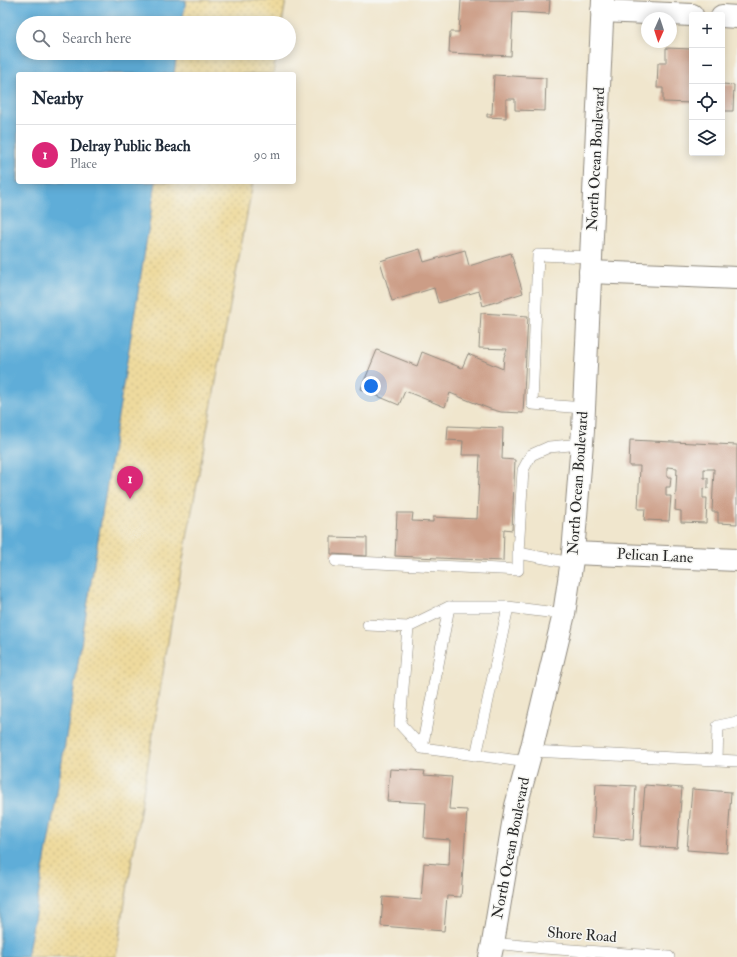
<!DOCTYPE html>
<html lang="en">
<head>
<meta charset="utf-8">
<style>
	body { margin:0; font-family:"IM FELL Double Pica",serif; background:#f2f2f3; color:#1f2937 }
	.controls { position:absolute; right:12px; top:12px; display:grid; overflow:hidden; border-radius:4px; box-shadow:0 2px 10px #0003 }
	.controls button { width:36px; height:36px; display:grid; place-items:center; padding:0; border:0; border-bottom:1px solid #e0e1e3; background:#fff; color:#1f2937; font:20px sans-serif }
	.compass { position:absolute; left:641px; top:12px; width:36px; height:36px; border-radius:50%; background:#fff; box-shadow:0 2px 10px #0003; rotate:183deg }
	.you { position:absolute; left:371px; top:386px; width:14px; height:14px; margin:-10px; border:3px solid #fff; border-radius:50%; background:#1a73e8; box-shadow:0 0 0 6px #1a73e833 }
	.badge { display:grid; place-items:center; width:26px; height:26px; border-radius:50%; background:#db2777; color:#fff; font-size:13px; font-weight:700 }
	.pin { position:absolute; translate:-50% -33px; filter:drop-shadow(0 1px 2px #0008) }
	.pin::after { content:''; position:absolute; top:21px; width:14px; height:12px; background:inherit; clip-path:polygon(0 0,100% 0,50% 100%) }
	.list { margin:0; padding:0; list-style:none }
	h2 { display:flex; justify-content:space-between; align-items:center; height:52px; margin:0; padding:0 16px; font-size:17px }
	h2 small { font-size:13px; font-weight:400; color:#747a83 }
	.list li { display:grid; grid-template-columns:26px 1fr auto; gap:12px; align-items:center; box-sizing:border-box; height:60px; padding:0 16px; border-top:1px solid #e0e1e3 }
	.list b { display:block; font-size:15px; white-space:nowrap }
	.list p { margin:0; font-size:13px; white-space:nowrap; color:#747a83 }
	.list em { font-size:13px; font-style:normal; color:#747a83 }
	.icon { flex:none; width:22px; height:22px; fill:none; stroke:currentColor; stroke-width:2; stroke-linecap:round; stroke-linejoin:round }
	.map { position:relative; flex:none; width:737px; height:957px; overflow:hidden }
	.search { position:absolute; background:#fff; box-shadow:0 2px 10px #0003; left:16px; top:16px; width:280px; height:44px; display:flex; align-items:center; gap:10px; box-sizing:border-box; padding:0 14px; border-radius:22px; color:#747a83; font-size:15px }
	.panel { position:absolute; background:#fff; box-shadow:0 2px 10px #0003; left:16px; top:72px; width:280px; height:112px; border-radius:4px }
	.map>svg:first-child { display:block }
	.sand { fill:url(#sand-dots); stroke:#8c8264 }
	.water { fill:#5eadd8; stroke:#446c82 }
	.building { fill:#cc9d86 }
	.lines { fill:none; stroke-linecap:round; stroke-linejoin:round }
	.service-casing { stroke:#8e887c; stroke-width:12 }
	.minor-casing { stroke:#8e887c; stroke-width:24 }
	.tertiary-casing { stroke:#8e887c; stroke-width:24 }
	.secondary-casing { stroke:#8e887c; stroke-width:24 }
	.service { stroke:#fff; stroke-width:11 }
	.minor { stroke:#fff; stroke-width:22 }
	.tertiary { stroke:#fff; stroke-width:22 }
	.secondary { stroke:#fff; stroke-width:22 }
	.labels { text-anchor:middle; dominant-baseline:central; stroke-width:3; stroke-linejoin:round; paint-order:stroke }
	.street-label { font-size:15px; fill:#2b2b2b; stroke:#f6f6f2 }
</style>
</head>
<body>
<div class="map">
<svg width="737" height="957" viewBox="0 0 737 957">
	<defs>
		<pattern id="sand-dots" width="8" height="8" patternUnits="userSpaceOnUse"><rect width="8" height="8" fill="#eeda9e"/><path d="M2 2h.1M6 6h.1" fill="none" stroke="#cb8" stroke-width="1.8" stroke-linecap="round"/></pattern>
	</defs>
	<rect width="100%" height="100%" fill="#f6f6f2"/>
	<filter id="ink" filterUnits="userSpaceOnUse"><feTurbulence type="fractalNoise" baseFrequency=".025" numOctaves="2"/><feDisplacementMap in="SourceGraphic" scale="8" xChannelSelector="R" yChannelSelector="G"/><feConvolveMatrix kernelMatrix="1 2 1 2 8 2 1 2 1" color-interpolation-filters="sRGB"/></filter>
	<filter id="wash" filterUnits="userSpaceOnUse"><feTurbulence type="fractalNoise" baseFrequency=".012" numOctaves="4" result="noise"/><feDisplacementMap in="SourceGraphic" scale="16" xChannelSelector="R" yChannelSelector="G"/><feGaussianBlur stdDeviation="0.9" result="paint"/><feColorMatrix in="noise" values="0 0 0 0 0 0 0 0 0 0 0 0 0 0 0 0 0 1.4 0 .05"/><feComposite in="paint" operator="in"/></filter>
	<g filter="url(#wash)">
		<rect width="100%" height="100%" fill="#f0e6cd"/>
		<path class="sand" d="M 142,0 L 286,0 L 282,23 L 139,23 Z
			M 134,53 L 277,53 L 273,74 L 131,74 Z
			M 114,182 L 253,182 L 171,624 L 116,957 L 0,957 Z"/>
		<path class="water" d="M 0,0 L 186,0 L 182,23 L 23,23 L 23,53 L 177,53 L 174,74 L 18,74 L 18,182 L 156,182 L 54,811 L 27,957 L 0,957 Z"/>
		<g id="blocks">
			<path class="building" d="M 461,0 L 550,0 L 549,14 L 513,12 L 511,56 L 449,53 L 450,32 L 459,32 Z
				M 666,48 L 692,49 L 692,103 L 663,102 L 663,88 L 657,88 L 658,63 L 666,63 Z
				M 494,75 L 546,78 L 545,111 L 515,110 L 515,99 L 506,99 L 506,118 L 487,117 L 487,114 L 492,114 Z
				M 722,84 L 734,85 L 733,111 L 722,111 Z
				M 420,249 L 424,262 L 465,250 L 469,266 L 511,253 L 523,293 L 483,306 L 479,291 L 438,303 L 434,288 L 392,301 L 380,261 Z
				M 481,313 L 528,316 L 523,413 L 501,412 L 490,409 L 450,393 L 445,407 L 405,391 L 399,405 L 361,389 L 377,350 L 417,366 L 422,352 L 462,368 L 468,354 L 503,369 L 504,357 L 507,349 L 479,348 Z
				M 448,426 L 503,428 L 502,459 L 515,460 L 512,530 L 504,529 L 503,561 L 395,556 L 397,513 L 413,513 L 412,521 L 433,522 L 433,517 L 477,519 L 480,455 L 462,455 L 463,441 L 447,440 Z
				M 630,440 L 737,445 L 737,524 L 718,523 L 718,512 L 712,512 L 714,469 L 704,469 L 704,478 L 708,478 L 708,489 L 703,488 L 703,498 L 707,498 L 706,523 L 681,522 L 681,511 L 675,510 L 677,468 L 667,467 L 667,477 L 671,477 L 670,487 L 666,487 L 666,496 L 671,496 L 669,521 L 644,520 L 645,509 L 638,509 L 640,466 L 629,466 Z
				M 331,537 L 367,538 L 367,556 L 331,554 Z
				M 390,769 L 425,771 L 424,775 L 452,777 L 449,809 L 467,810 L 461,897 L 447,896 L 444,931 L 381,926 L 383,897 L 421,900 L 424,863 L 449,865 L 450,840 L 424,838 L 426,803 L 387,801 Z
				M 596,784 L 636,786 L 633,840 L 593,837 Z
				M 645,785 L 682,788 L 677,848 L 640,846 Z
				M 692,789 L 731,792 L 727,853 L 687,850 Z"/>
		</g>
	</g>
	<g filter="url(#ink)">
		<use href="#blocks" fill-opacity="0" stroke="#8e887c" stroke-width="1"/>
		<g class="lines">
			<g class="service-casing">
				<path id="service" d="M 584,408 L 532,404 L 538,255 L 591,257
					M 336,561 L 518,570 L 518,553
					M 571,563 L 518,553 L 523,470 L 531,455 L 549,447 L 581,444
					M 368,625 L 408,627 L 449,607
					M 408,627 L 400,724 L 422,748 L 528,762
					M 422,748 L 449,607 L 508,607 L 564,614
					M 531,751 L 737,761
					M 476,756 L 508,607
					M 717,760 L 718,726 L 737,722
					M 493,943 L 544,948 L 669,957"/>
			</g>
			<g class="minor-casing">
				<path id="minor" d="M 602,11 L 692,15
					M 722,16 L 737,17
					M 573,553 L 737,560"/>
			</g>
			<g class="tertiary-casing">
				<path id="tertiary" d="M 590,272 L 737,278"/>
			</g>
			<g class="secondary-casing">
				<path id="secondary" d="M 490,957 L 493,943 L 516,806 L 531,751 L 564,614 L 573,553 L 583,430 L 603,0"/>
			</g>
			<use href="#service" class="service"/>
			<use href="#minor" class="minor"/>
			<use href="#tertiary" class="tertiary"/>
			<use href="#secondary" class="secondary"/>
		</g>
	</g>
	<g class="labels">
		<g class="street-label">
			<text transform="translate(596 159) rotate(-87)">North Ocean Boulevard</text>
			<text transform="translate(578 483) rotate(-86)">North Ocean Boulevard</text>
			<text transform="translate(655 556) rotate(3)">Pelican Lane</text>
			<text transform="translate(511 848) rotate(-79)">North Ocean Boulevard</text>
			<text transform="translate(582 935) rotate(4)">Shore Road</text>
		</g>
	</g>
</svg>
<div class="controls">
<button>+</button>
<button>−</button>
<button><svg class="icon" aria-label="locate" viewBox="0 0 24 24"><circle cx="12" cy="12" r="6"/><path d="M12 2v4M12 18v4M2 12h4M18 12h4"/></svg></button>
<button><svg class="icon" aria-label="layers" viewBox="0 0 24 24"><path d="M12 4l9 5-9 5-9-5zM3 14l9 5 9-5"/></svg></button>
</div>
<svg class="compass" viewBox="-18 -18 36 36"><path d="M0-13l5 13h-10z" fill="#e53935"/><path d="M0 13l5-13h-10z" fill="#747a83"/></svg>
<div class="you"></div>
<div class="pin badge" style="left:130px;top:499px">1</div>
<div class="search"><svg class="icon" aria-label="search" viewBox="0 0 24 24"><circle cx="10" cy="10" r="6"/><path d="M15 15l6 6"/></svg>Search here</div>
<section class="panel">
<h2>Nearby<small></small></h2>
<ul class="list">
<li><span class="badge">1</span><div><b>Delray Public Beach</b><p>Place</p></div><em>90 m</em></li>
</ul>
</section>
</div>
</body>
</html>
